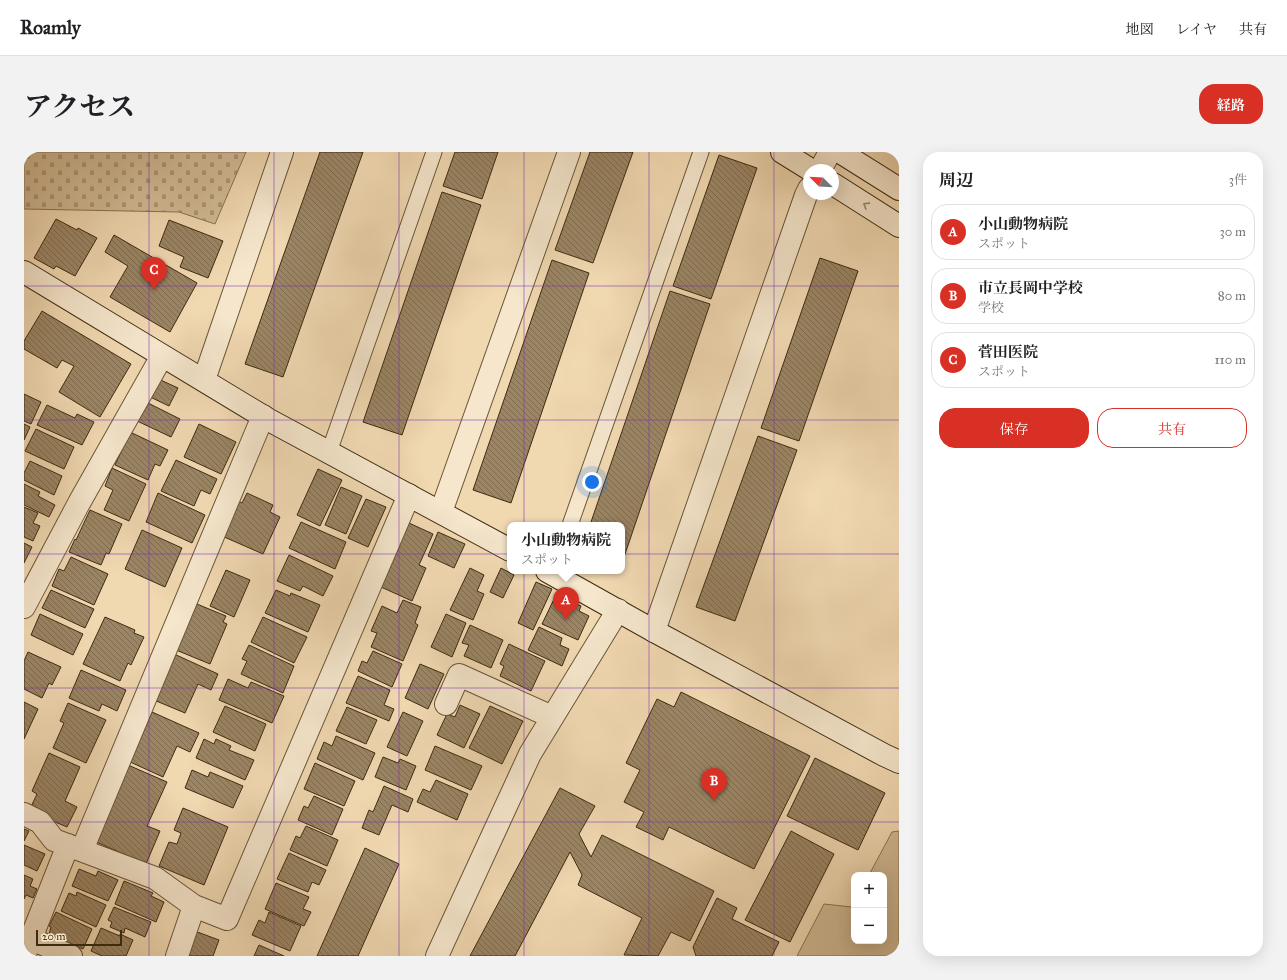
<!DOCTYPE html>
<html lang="ja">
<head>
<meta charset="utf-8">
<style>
	body { margin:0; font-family:"IM FELL Great Primer","Noto Serif JP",serif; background:#f2f2f2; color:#202124 }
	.controls { position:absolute; right:12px; bottom:12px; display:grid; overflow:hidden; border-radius:8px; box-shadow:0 4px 16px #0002 }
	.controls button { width:36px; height:36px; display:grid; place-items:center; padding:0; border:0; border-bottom:1px solid #e0e0e0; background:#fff; color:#202124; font:20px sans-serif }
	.compass { position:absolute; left:779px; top:12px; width:36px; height:36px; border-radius:50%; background:#fff; box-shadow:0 4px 16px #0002; rotate:294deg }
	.scale { position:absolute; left:12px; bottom:10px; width:86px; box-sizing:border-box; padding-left:4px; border:2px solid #3e2b10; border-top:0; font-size:11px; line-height:14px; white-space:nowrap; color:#3e2b10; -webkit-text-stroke:3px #f5e6cc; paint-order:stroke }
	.you { position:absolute; left:568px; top:330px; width:14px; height:14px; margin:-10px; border:3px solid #fff; border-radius:50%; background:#1a73e8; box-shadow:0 0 0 6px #1a73e833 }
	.badge { display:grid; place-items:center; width:26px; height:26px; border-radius:50%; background:#d93025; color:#fff; font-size:13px; font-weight:700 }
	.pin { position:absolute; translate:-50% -33px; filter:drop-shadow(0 1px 2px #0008) }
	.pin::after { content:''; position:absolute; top:21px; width:14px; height:12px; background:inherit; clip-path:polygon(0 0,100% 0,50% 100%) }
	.popup { position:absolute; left:483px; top:370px; width:118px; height:52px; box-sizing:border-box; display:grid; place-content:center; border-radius:8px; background:#fff; filter:drop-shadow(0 1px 3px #0005); font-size:13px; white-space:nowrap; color:#757577 }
	.popup b { font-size:15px; color:#202124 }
	.popup::after { content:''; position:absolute; left:50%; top:100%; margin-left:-8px; border:8px solid transparent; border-top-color:#fff }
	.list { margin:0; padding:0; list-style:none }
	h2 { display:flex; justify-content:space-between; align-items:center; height:52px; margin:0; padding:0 16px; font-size:17px }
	h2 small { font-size:13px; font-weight:400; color:#757577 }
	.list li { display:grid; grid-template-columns:26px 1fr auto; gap:12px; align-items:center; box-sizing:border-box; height:56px; margin:0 8px 8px; padding:0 8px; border:1px solid #e0e0e0; border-radius:16px }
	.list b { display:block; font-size:15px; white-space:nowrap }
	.list p { margin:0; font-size:13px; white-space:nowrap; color:#757577 }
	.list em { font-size:13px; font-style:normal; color:#757577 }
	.actions { display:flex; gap:8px; padding:12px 16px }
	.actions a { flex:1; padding:9px 0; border:1px solid #d93025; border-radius:16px; text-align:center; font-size:14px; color:#d93025 }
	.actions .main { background:#d93025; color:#fff }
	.map { position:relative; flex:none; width:875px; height:804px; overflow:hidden; border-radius:16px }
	header { display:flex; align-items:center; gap:24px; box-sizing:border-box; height:56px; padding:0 20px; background:#fff; border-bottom:1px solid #e0e0e0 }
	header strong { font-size:19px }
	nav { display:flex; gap:22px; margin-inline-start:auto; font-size:14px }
	.intro { display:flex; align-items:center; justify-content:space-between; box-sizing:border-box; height:96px; padding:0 24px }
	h1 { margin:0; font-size:28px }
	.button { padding:10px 18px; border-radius:16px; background:#d93025; color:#fff; font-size:14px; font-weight:700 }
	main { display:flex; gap:24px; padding:0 24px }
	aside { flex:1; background:#fff; border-radius:16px; box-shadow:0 4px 16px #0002 }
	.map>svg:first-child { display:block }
	.green { fill:#d2bb96; stroke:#887353 }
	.cemetery { fill:url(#cemetery-stones); stroke:#887353 }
	.building { fill:url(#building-back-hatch); stroke:#3e2b10 }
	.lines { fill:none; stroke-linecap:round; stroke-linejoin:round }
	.lane-casing { stroke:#6a5638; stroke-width:17 }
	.street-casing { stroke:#6a5638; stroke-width:24 }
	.secondary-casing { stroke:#3e2b10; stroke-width:24 }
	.lane { stroke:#f5e6cc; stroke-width:15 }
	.street { stroke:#f5e6cc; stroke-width:22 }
	.secondary { stroke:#f5e6cc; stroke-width:22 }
	.oneway { stroke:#9a886e }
	.grid { fill:none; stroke:#7b2cbf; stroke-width:1; stroke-opacity:0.55 }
</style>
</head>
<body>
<header>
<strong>Roamly</strong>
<nav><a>地図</a><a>レイヤ</a><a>共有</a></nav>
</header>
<div class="intro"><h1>アクセス</h1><a class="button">経路</a></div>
<main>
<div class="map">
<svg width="875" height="804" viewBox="0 0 875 804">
	<defs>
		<pattern id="cemetery-stones" width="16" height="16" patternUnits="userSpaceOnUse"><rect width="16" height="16" fill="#d2bb96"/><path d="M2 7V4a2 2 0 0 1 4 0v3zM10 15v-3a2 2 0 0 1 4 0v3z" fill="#ac9879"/></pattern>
		<pattern id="building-back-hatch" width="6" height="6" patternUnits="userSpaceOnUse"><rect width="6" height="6" fill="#9b8564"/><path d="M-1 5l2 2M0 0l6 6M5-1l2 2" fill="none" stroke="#806d51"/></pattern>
	</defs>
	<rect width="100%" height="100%" fill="#f0d8b1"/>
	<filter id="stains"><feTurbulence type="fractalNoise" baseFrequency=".005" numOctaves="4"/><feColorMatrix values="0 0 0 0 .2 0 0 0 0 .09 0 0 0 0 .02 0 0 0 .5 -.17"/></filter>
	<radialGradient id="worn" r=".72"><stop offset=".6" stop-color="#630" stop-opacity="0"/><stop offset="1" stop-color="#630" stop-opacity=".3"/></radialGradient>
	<path class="green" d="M 875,679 L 875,804 L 773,804 L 800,752 L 828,755 L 830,751 L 830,789 L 860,789 L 860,723 L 845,723 L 868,680 Z"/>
	<path class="cemetery" d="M 0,0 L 222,0 L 191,72 L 155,60 L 0,57 Z"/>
	<path class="building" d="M 296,0 L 339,0 L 259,225 L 221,212 Z
		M 431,0 L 474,0 L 458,47 L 419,34 Z
		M 566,0 L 609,0 L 569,111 L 531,98 Z
		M 695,3 L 733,16 L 687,147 L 649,134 Z
		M 418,40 L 457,53 L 378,283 L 339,270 Z
		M 32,67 L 53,78 L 54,76 L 73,86 L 51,124 L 32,114 L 30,117 L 10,106 Z
		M 145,68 L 199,89 L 184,126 L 156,115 L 160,105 L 135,94 Z
		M 90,83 L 173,131 L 146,180 L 86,145 L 104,114 L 81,100 Z
		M 796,106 L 834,119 L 775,289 L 737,276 Z
		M 528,108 L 565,121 L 487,351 L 449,338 Z
		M 646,139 L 686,152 L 599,408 L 598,373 L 566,373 Z
		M 18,159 L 107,212 L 76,265 L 35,240 L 50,214 L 38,208 L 33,216 L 0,197 L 0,189 Z
		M 130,225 L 154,236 L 145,254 L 122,243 Z
		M 0,242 L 17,250 L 7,272 L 0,269 Z
		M 120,249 L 156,267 L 147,285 L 111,268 Z
		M 23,253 L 51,266 L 53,262 L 70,270 L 58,293 L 13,273 Z
		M 0,272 L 6,275 L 0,288 Z
		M 175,272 L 212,290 L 197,322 L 160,305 Z
		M 12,277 L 50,295 L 40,317 L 1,299 Z
		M 106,280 L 144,298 L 136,314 L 131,312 L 124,328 L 91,313 Z
		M 734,284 L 773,298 L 711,469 L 672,455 Z
		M 152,308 L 193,327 L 186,342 L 177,338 L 170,354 L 137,339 Z
		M 6,309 L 38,324 L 30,343 L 0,328 L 0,321 Z
		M 88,316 L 122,332 L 105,369 L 80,358 L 89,338 L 81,334 Z
		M 294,317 L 318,328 L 296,374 L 273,363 Z
		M 0,332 L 16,340 L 14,344 L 31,353 L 25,365 L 0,353 Z
		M 317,335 L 338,344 L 322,382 L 301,373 Z
		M 134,341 L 181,363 L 168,391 L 122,370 Z
		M 223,341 L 249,353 L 246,360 L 256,365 L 239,402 L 198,384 L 214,349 L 218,351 Z
		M 342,347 L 362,355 L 344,395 L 324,386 Z
		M 0,355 L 14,361 L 9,371 L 16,374 L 9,389 L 0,385 Z
		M 66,358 L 98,372 L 85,402 L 82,401 L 77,413 L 45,400 L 51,387 L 52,388 Z
		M 277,370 L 322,390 L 311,417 L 265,396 Z
		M 385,371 L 409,382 L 395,413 L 402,416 L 388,449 L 357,435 L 371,389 L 376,391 Z
		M 118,378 L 158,396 L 141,435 L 101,417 Z
		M 414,380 L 441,392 L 430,416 L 404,404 Z
		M 0,391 L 8,395 L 0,411 Z
		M 265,403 L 309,424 L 299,444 L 279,434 L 276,439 L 253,429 Z
		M 47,405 L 84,422 L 70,453 L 28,434 L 35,417 L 40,419 Z
		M 446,416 L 460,423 L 453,439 L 460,442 L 449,468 L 426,458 Z
		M 477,416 L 490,423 L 479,446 L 466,440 Z
		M 202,418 L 226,428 L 210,465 L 186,454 Z
		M 512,430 L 528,437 L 509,478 L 494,471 Z
		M 27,438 L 70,457 L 61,476 L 18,456 Z
		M 252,438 L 266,444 L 267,441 L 296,453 L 284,480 L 241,461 Z
		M 532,443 L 557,454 L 555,459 L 565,464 L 554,488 L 518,472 Z
		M 379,448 L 397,455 L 391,471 L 394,473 L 379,509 L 347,495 L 353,481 L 347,479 L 358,454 L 373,461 Z
		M 168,450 L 202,464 L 199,470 L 203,472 L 186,512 L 152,498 Z
		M 16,462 L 59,482 L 49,503 L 7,483 Z
		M 422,462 L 442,471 L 428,505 L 407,495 Z
		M 81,465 L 111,478 L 110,481 L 120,485 L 107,513 L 104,511 L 96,529 L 59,512 Z
		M 239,465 L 283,485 L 270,511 L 227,490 Z
		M 446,473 L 479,488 L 467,516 L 440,504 L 445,493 L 438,491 Z
		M 515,475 L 538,486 L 536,493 L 545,497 L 538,514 L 504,498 Z
		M 485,492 L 521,509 L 507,539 L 476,524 L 480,514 L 476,512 Z
		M 225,493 L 270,514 L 259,541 L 217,522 L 223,509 L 218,507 Z
		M 349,499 L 378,512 L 368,535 L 334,519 L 338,509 L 343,511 Z
		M 4,500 L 37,515 L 28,533 L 25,531 L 18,546 L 0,537 L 0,509 Z
		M 150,502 L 194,522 L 187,538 L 174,532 L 161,561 L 130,548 Z
		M 396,512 L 420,522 L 404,557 L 381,546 Z
		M 57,518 L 102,538 L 93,559 L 78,552 L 75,559 L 45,546 Z
		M 334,524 L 366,538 L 360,553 L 370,557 L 365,569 L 322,551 Z
		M 204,527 L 224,536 L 227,530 L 260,544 L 248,571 L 195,548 Z
		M 657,540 L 786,604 L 730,717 L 645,675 L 639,688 L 612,675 L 620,660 L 600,650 L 616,618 L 602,611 L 633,547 L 650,555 Z
		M 0,550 L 14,557 L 0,587 Z
		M 44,551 L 82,568 L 62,611 L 29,596 L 40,571 L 36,569 Z
		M 436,553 L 456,562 L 440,596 L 413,583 L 423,562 L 431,565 Z
		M 201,554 L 242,572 L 231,599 L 189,580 Z
		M 466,554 L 499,569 L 478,612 L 445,596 Z
		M 323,555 L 353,568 L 342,592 L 312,579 Z
		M 128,560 L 175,581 L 166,600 L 153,594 L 139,625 L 104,609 L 112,596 Z
		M 379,560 L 399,569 L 383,604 L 363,595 Z
		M 312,584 L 351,601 L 339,628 L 293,607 L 300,590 L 308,594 Z
		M 180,587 L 190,592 L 192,587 L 207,594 L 205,598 L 230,608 L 221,628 L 172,606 Z
		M 411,594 L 458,614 L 447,638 L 401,618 Z
		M 25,601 L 56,615 L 41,649 L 53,655 L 43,675 L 5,659 L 13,642 L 8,639 Z
		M 359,605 L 374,611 L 376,607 L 392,614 L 382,638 L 351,625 Z
		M 791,606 L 861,641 L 834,698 L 763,664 Z
		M 291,611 L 331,629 L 320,654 L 280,637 Z
		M 104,613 L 143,630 L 123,674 L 136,679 L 122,712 L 70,689 Z
		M 168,618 L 184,625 L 186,620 L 219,634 L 209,656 L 161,636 Z
		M 412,628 L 444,642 L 433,668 L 393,650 L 399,637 L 406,640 Z
		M 360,634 L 389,647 L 384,660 L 368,653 L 355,683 L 338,676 L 345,658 L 349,660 Z
		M 536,636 L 571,654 L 555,682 L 567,705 L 578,683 L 690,739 L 666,789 L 647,780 L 634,804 L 600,803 L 618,766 L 554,733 L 558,723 L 546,700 L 491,804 L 446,804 Z
		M 290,644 L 319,657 L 308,683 L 274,668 L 280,654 L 284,656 Z
		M 159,656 L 204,675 L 180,733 L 135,714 L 145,690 L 153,692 L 157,681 L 150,678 Z
		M 282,674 L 314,688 L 303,714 L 266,698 L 272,684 L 276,686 Z
		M 0,677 L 5,679 L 0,689 Z
		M 767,679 L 810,702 L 766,790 L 721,768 Z
		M 0,693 L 21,702 L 13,719 L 0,713 Z
		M 341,696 L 375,712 L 334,804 L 293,804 Z
		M 265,701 L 302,718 L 295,733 L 288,730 L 284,740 L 253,727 Z
		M 55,717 L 72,724 L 74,719 L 94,728 L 84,749 L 48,734 Z
		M 0,723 L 9,727 L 6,734 L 13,737 L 9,746 L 2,743 L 0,747 Z
		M 100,729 L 129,741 L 127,744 L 140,750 L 132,770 L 91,752 Z
		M 252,731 L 285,745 L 279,757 L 287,760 L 280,774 L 241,757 Z
		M 53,740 L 82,753 L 72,775 L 37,759 L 45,741 L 52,744 Z
		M 693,746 L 713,756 L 708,767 L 755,790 L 748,804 L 672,804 L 669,795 Z
		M 90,755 L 127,770 L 121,785 L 101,776 L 100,781 L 86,775 L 88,770 L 84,768 Z
		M 32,760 L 68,777 L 59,797 L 25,782 L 27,775 L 25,774 Z
		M 245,760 L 277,774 L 266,799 L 228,783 L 235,768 L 241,771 Z
		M 77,776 L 96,784 L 96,782 L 109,788 L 102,804 L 78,804 L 67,799 Z
		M 168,778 L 195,788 L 189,804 L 158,804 Z
		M 235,793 L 260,804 L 230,804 Z"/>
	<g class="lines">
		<g class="lane-casing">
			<path id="lane" d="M 305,300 L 410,0
				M 546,373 L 677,0"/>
		</g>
		<g class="street-casing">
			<path id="street" d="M 796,18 L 806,0
				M 180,228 L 258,0
				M 417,360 L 545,0
				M 0,455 L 55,351 L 138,204
				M 630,479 L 782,43 L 785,37
				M 422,552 L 435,523 L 528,565
				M 0,662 L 16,670 L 30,688 L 131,726 L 170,754 L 203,767 L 385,343
				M 58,698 L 239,264
				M 7,787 L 47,804
				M 0,804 L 44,693
				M 153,804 L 170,754
				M 413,804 L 506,602 L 594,458"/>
		</g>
		<g class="secondary-casing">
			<path id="secondary" d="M 758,0 L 787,18
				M 816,0 L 875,37
				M 809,32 L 875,74
				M 0,120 L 245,268 L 486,398
				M 523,419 L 630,479 L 860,603 L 875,610"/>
		</g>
		<use href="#lane" class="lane"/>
		<use href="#street" class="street"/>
		<use href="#secondary" class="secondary"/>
	</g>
	<defs><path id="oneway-chevron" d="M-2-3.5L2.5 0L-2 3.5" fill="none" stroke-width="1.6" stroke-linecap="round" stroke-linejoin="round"/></defs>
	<use class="oneway" href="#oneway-chevron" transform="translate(842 53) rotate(-148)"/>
	<path class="grid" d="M 125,0 L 125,804M 250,0 L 250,804M 375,0 L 375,804M 500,0 L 500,804M 625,0 L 625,804M 750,0 L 750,804M 0,134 L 875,134M 0,268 L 875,268M 0,402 L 875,402M 0,536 L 875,536M 0,670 L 875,670"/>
	<rect width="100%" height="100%" filter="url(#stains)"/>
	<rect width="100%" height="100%" fill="url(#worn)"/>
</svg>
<div class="controls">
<button>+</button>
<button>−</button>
</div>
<svg class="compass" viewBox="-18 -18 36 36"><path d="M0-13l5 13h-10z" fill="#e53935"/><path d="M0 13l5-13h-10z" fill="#757577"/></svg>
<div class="scale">20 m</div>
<div class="you"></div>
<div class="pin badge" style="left:542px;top:468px">A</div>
<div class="popup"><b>小山動物病院</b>スポット</div>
<div class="pin badge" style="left:690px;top:649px">B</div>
<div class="pin badge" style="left:130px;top:138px">C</div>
</div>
<aside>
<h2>周辺<small>3件</small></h2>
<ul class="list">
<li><span class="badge">A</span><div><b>小山動物病院</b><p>スポット</p></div><em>30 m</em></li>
<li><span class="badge">B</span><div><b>市立長岡中学校</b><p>学校</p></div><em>80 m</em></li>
<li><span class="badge">C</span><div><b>菅田医院</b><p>スポット</p></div><em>110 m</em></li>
</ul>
<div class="actions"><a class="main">保存</a><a>共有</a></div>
</aside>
</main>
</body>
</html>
